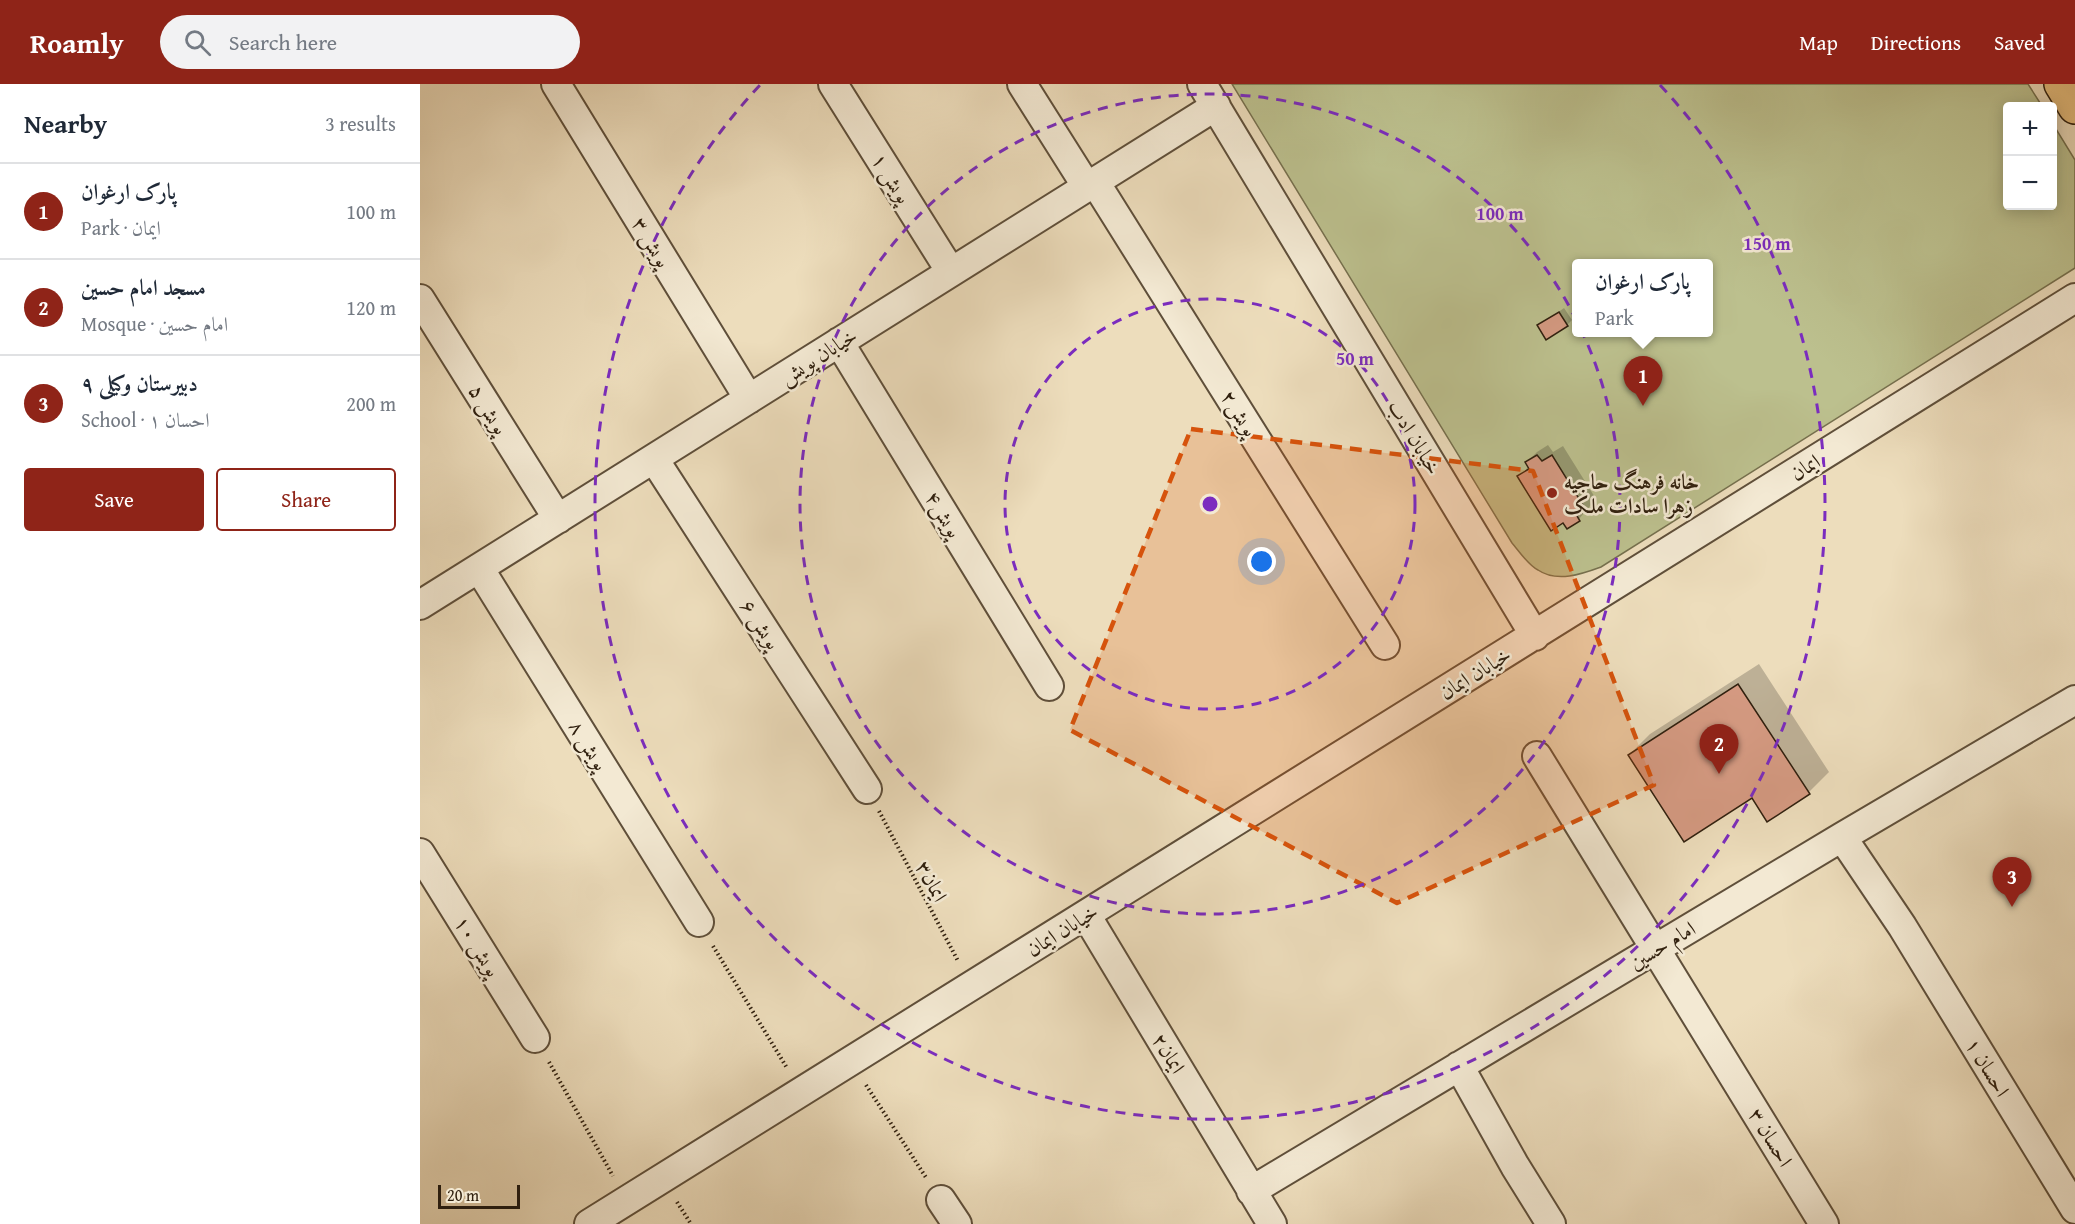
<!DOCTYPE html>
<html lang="en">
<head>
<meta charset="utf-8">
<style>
	body { margin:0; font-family:"Gentium Book Plus",Amiri,serif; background:#f2f2f3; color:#1f2937 }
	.controls { position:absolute; right:18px; top:18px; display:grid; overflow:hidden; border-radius:6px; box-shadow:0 3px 15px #0003 }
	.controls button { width:54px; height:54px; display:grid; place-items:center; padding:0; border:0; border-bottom:2px solid #e0e1e3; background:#fff; color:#1f2937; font:30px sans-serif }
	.scale { position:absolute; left:18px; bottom:15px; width:82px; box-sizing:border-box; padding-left:6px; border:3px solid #30200f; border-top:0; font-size:16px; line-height:21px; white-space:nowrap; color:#30200f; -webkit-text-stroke:4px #f3e9d3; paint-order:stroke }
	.you { position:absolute; left:842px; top:478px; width:21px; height:21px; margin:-15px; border:4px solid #fff; border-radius:50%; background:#1a73e8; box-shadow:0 0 0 9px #1a73e833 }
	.badge { display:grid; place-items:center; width:39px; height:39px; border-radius:50%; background:#8f2418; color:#fff; font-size:20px; font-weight:700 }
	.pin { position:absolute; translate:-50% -50px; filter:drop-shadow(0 2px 3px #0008) }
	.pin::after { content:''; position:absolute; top:32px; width:21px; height:18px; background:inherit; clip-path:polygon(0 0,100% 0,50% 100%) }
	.popup { position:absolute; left:1152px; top:175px; width:141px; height:78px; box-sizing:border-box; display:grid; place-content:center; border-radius:6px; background:#fff; filter:drop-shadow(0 2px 4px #0005); font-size:20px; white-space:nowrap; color:#747a83 }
	.popup b { font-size:22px; color:#1f2937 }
	.popup::after { content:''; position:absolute; left:50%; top:100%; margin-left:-12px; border:12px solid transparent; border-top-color:#fff }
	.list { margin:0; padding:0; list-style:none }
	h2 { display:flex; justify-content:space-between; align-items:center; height:78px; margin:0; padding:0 24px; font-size:26px }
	h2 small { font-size:20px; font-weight:400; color:#747a83 }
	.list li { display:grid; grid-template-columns:39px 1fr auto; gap:18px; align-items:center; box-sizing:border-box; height:96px; padding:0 24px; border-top:2px solid #e0e1e3 }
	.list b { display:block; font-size:22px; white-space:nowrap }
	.list p { margin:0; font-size:20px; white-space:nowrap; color:#747a83 }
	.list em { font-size:20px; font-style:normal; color:#747a83 }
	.actions { display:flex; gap:12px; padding:18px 24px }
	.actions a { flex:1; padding:14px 0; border:2px solid #8f2418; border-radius:6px; text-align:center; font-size:21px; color:#8f2418 }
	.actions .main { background:#8f2418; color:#fff }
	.icon { flex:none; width:33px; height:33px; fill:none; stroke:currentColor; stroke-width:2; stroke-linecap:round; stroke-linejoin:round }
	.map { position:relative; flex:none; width:1655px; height:1140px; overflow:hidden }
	header { display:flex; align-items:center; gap:36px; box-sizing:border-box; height:84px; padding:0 30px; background:#8f2418; color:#fff }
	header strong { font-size:28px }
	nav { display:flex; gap:33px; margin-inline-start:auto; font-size:21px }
	.search { width:420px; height:54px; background:#f2f2f3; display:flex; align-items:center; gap:15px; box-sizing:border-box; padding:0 21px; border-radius:33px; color:#747a83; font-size:22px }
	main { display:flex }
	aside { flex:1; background:#fff }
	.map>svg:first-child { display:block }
	.green { fill:#bcc08e; stroke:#76704e; stroke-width:1.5; fill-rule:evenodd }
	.shadow { fill:#0003 }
	.building { fill:#d59a82; stroke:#30200f; stroke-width:1.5 }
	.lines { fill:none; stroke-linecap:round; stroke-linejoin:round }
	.minor-casing { stroke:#5f4f3a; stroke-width:32 }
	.major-casing { stroke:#30200f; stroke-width:36 }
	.path { stroke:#30200f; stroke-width:4; stroke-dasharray:1.5 3; stroke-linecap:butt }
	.minor { stroke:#f3e9d3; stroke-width:28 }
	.major { stroke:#e6be7e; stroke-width:33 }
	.marked { fill:#d6530c; fill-opacity:0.2; stroke:#d6530c; stroke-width:4.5; stroke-dasharray:12 8; stroke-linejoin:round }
	.ring { fill:none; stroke:#7b2cbf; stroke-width:3; stroke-dasharray:10 8 }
	.poi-dot { fill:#8f2418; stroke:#f3e9d3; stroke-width:2 }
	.labels { text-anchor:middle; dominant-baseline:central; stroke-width:5; stroke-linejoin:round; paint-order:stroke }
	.street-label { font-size:21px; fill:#30200f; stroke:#f3e9d3 }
	.poi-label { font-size:21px; font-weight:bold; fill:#30200f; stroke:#f3e9d3; text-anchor:start }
	.centre { fill:#7b2cbf; stroke:#f3e9d3; stroke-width:3 }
	.ring-label { font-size:18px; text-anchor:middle; font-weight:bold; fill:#7b2cbf; stroke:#f3e9d3; stroke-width:5; stroke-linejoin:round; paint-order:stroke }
</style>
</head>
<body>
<header>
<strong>Roamly</strong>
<div class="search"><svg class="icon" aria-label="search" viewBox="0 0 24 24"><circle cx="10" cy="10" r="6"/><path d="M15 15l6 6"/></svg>Search here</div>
<nav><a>Map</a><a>Directions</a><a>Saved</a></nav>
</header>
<main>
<aside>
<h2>Nearby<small>3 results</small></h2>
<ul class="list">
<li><span class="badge">1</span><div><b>پارک ارغوان</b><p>Park · ایمان</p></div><em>100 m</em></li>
<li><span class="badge">2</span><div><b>مسجد امام حسین</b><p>Mosque · امام حسین</p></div><em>120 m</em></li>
<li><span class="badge">3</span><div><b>دبیرستان وکیلی ۹</b><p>School · احسان ۱</p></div><em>200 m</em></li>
</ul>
<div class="actions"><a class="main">Save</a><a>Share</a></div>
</aside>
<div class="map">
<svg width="1655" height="1140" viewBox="0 0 1655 1140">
	<rect width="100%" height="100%" fill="#edddbc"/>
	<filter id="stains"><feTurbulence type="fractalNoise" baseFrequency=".00333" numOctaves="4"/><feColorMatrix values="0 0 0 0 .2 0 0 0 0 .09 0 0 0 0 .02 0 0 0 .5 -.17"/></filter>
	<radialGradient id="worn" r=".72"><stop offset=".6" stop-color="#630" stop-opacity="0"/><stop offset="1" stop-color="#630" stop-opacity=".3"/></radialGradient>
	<path class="green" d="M 812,0 L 1608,0 L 1622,22 L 1588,22 L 1588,122 L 1632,122 L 1633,40 L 1655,76 L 1655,184 L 1181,483 C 1162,490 1137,499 1118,486 C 1108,481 1099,467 1092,459 ZM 1157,180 L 1289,180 L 1289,248 L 1157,248 Z"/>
	<path class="shadow" d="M 1144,224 L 1152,236 L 1147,241 L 1119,242 Z
		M 1128,361 L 1133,368 L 1143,362 L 1176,415 L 1159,435 L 1099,393 L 1109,382 L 1107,378 L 1117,368 Z
		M 1339,580 L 1409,688 L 1389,708 L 1332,712 L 1209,671 L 1230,650 Z"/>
	<path class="building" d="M 1139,228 L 1148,242 L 1126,256 L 1117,241 Z
		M 1117,371 L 1122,377 L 1132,371 L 1166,426 L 1157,432 L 1160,437 L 1147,445 L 1143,439 L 1131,447 L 1097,392 L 1109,385 L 1105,378 Z
		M 1318,600 L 1390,710 L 1347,738 L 1332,714 L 1264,758 L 1208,671 Z"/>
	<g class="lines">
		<g class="minor-casing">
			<path id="minor" d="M 136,0 L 329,315
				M 413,0 L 531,188
				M 602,0 L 667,103
				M 782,0 L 1115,552
				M 675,98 L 965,561
				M 0,215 L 138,435
				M 419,258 L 629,602
				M 234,375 L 447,705
				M 59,484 L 279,838
				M 0,521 L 796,22
				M 1117,672 L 1404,1140
				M 1422,753 L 1482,842 L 1655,1125
				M 0,769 L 115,954
				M 666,831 L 852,1140
				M 1039,982 L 1095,1082 L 1131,1140
				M 831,1107 L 1422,753 L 1655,616
				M 521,1116 L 537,1140
				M 169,1140 L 1655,214"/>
		</g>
		<g class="major-casing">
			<path id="major" d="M 1641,0 L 1655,23"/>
		</g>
		<path class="path" d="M 459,727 L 538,877
			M 293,862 L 367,984
			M 129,978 L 193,1092
			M 446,1001 L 507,1095
			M 257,1118 L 271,1140"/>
		<use href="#minor" class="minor"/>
		<use href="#major" class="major"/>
	</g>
	<path class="marked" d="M 771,345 L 1113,387 L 1234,701 L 977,819 L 650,646 Z"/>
	<g class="ring">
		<circle cx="790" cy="420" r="205"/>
		<circle cx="790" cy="420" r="410"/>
		<path d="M1240 1A615 615 0 1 1 340 1"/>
	</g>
	<circle class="poi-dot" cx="1132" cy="409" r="6"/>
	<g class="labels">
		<g class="street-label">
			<text transform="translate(472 94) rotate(58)">پویش ۱</text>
			<text transform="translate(232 158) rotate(59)">پویش ۳</text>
			<text transform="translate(398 272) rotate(-32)">خیابان پویش</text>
			<text transform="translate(69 325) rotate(58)">پویش ۵</text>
			<text transform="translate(820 329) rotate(58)">پویش۲</text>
			<text transform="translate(995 353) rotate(59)">خیابان ادب</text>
			<text transform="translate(1385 383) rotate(-32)">ایمان</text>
			<text transform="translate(524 430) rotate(59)">پویش۴</text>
			<text transform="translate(341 540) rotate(57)">پویش ۶</text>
			<text transform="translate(1055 589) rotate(-32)">خیابان ایمان</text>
			<text transform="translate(169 661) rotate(58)">پویش ۸</text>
			<text transform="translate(512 797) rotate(62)">ایمان۳</text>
			<text transform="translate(642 846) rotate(-32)">خیابان ایمان</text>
			<text transform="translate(1242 861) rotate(-31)">امام حسین</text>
			<text transform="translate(58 862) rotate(58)">پویش ۱۰</text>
			<text transform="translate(749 969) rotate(59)">ایمان۲</text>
			<text transform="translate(1568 983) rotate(59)">احسان ۱</text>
			<text transform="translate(1351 1053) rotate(59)">احسان ۳</text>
		</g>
		<g class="poi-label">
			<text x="1144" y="397">خانه فرهنگ حاجیه<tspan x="1144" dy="24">زهرا سادات ملک</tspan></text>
		</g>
	</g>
	<circle cx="790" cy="420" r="9" class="centre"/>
	<g class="ring-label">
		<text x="1080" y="136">100 m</text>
		<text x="1347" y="166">150 m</text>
		<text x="935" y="281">50 m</text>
	</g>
	<rect width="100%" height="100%" filter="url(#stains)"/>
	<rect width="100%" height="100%" fill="url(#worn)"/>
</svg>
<div class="controls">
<button>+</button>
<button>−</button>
</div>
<div class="scale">20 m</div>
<div class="you"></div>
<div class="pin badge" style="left:1223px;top:322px">1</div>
<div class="popup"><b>پارک ارغوان</b>Park</div>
<div class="pin badge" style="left:1299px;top:690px">2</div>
<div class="pin badge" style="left:1592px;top:823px">3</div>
</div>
</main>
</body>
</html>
